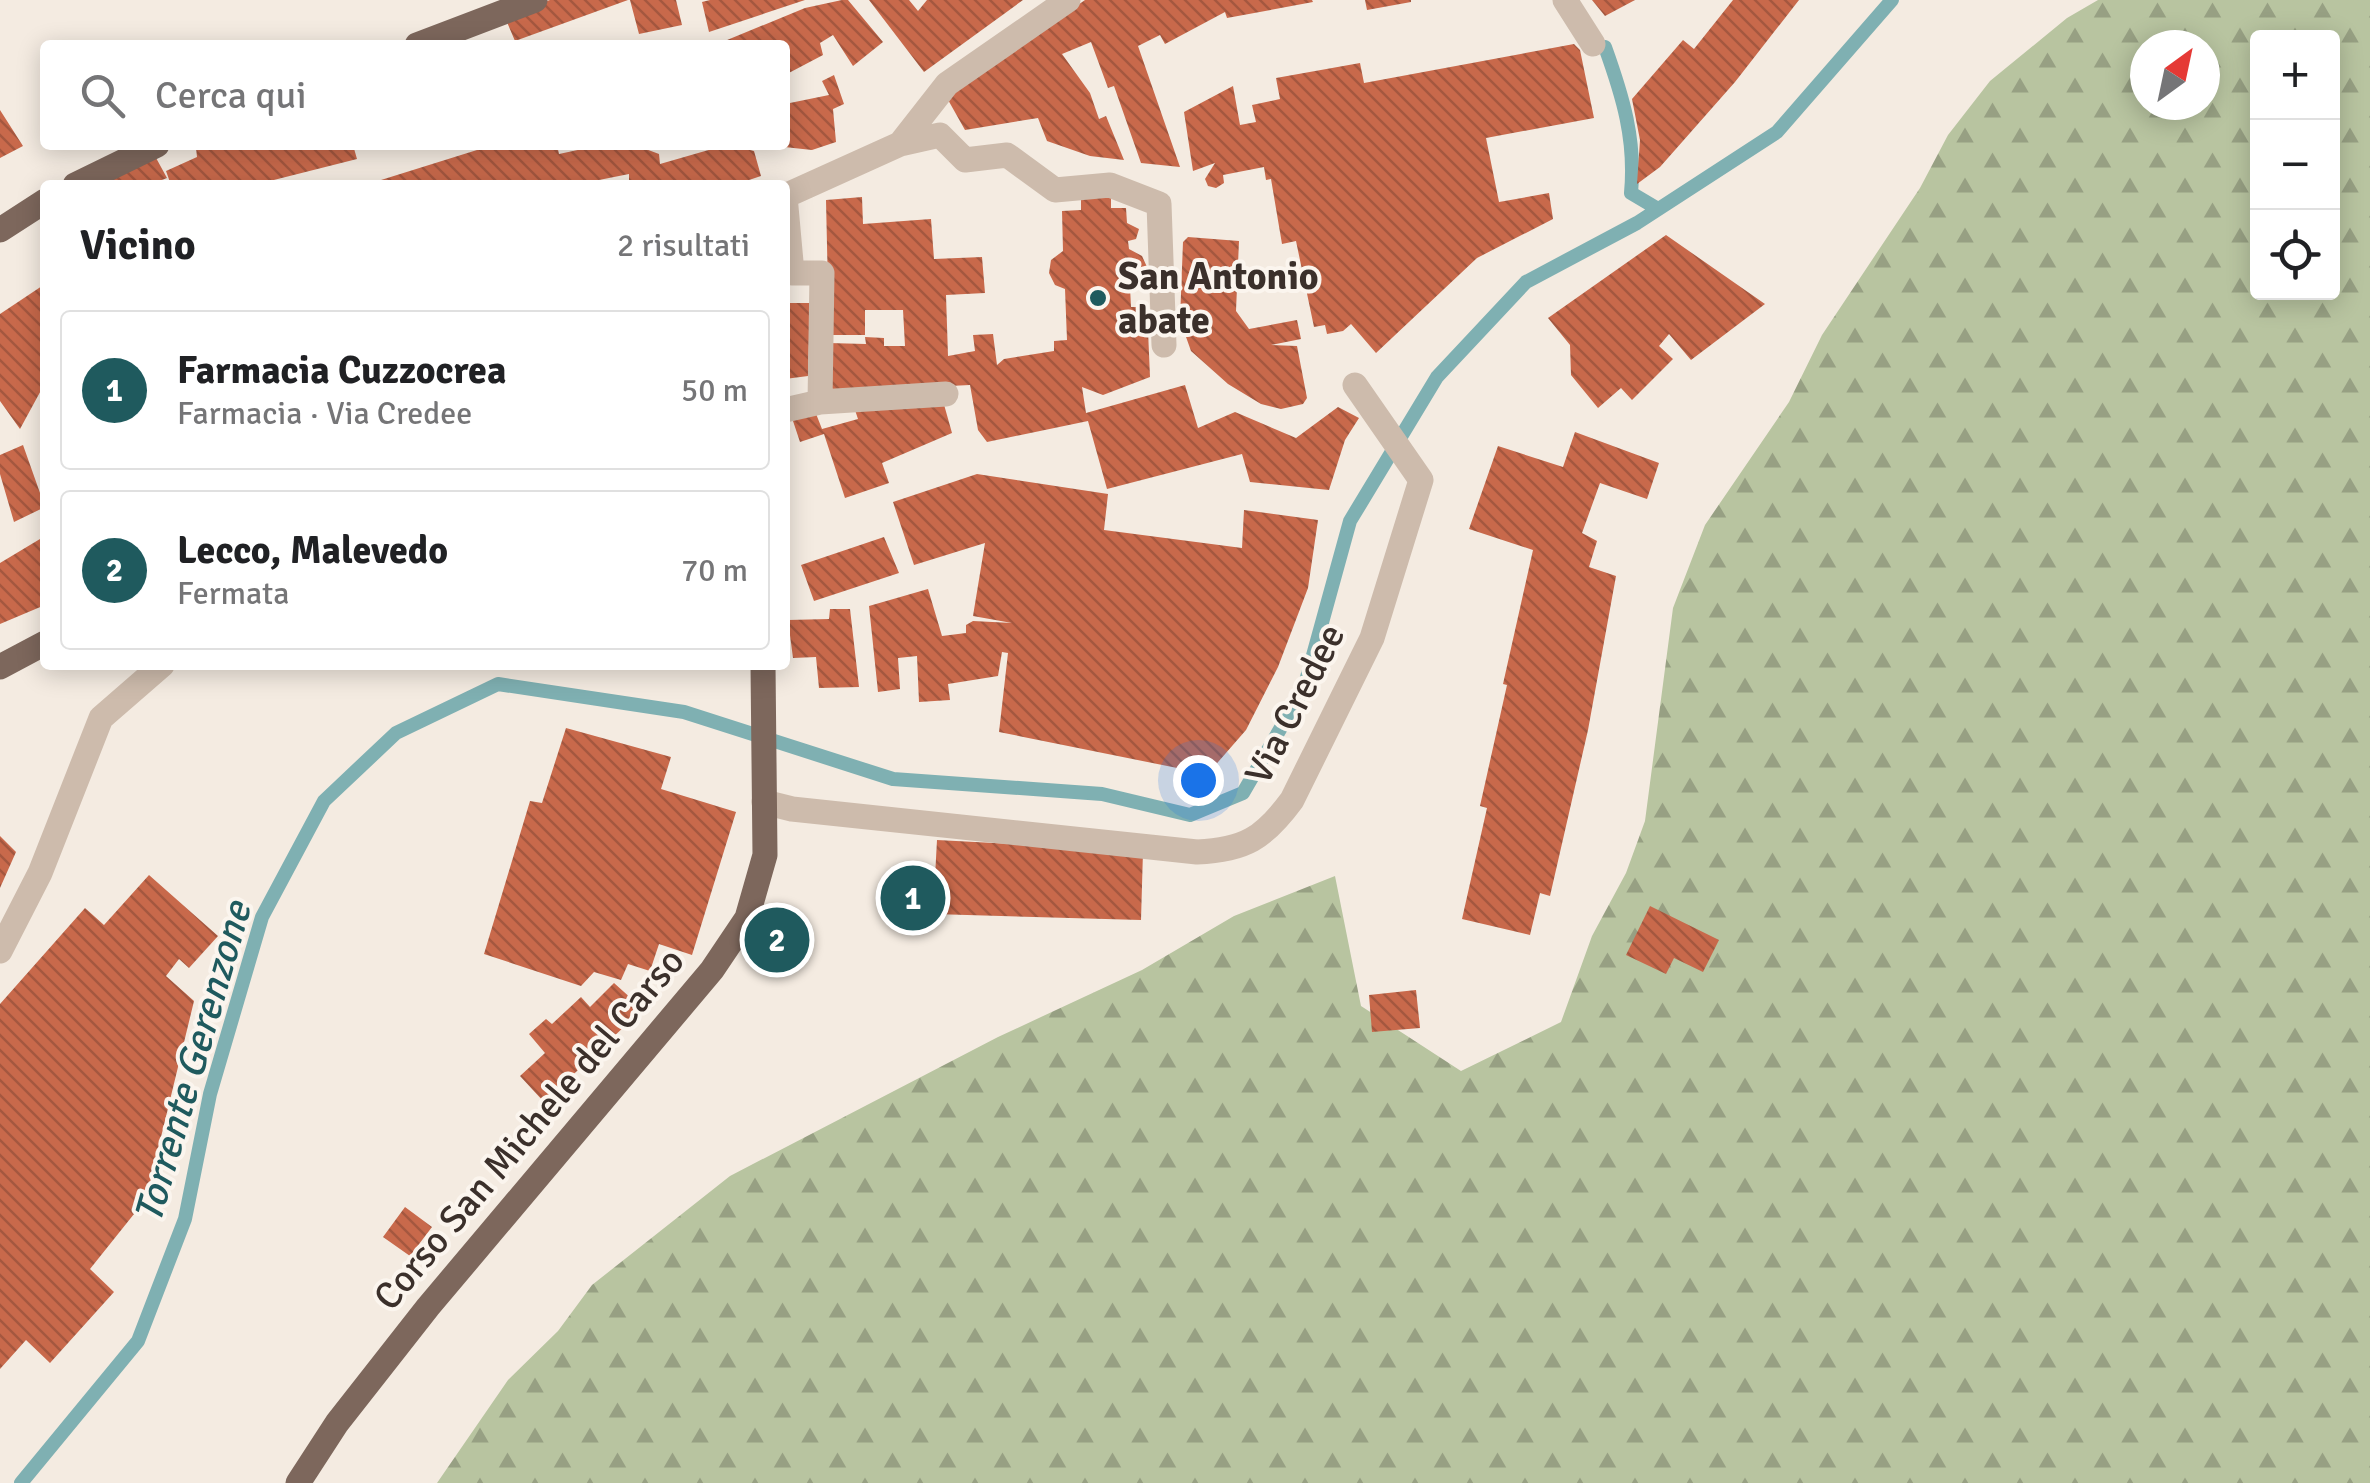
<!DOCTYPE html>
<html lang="it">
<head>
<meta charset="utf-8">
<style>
	body { margin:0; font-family:Signika,sans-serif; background:#f6f6f6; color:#202124 }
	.controls { position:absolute; right:30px; top:30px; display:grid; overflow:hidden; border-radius:10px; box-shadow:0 5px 25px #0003 }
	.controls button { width:90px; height:90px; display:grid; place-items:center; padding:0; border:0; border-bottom:2px solid #e0e0e0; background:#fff; color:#202124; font:50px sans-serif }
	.compass { position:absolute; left:2130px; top:30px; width:90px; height:90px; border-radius:50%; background:#fff; box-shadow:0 5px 25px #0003; rotate:33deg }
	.you { position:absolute; left:1198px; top:780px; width:35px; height:35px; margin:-25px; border:8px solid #fff; border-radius:50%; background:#1a73e8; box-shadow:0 0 0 15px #1a73e833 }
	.badge { display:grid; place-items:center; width:65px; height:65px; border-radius:50%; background:#1f5a5e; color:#fff; font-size:32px; font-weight:700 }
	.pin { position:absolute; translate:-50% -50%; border:5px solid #fff; box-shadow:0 2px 10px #0006 }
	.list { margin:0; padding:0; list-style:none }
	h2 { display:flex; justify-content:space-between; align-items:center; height:130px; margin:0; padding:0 40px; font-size:42px }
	h2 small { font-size:32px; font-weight:400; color:#757577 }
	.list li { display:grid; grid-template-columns:65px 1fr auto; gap:30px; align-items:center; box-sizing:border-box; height:160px; margin:0 20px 20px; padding:0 20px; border:2px solid #e0e0e0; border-radius:10px }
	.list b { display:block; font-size:38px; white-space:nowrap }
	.list p { margin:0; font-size:32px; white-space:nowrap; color:#757577 }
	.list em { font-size:32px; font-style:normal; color:#757577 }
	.icon { flex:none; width:55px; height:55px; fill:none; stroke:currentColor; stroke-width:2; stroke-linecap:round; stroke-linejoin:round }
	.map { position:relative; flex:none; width:2370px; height:1483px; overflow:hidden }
	.search { position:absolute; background:#fff; box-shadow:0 5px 25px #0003; left:40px; top:40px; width:750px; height:110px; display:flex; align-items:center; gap:25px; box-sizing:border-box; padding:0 35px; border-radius:10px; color:#757577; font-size:38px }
	.panel { position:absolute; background:#fff; box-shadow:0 5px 25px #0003; left:40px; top:180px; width:750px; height:490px; border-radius:10px }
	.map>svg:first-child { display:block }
	.forest { fill:url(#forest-firs); fill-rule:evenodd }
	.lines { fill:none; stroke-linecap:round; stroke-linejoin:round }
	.stream { stroke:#7fb0b2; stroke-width:14 }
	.building { fill:url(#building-back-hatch) }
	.minor { stroke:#cdbbac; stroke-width:25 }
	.major { stroke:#7d675c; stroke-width:25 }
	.poi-dot { fill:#1f5a5e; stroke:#fbf5ee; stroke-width:4 }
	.labels { text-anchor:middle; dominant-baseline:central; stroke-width:8; stroke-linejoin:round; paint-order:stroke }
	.poi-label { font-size:38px; font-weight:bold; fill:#3b302b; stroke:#fbf5ee; text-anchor:start }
	.street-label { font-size:38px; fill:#3b302b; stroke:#fbf5ee }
	.water-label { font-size:40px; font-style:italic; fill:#1f5a5e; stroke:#fbf5ee }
</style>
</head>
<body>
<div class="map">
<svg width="2370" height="1483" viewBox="0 0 2370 1483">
	<defs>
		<pattern id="forest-firs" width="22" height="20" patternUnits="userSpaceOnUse" patternTransform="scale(2.5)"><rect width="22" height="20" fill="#b8c4a0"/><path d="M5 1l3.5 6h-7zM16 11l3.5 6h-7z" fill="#97a083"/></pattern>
		<pattern id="building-back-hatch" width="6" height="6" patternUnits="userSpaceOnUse" patternTransform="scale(2.5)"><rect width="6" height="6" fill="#c8694b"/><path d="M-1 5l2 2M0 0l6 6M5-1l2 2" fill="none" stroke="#a4573f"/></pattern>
	</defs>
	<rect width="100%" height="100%" fill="#f4ebe1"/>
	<path class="forest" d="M 2098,0 L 2370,0 L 2370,1483 L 437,1483 L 508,1380 L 558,1331 L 592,1285 L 730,1176 L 998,1037 L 1142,970 L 1234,916 L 1335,876 L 1361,1006 L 1461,1071 L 1561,1022 L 1592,936 L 1626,873 L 1645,821 L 1673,608 L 1705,525 L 1789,402 L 1822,335 L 1920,188 L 1948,135 L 1990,81 L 2067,18 ZM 2258,38 L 2332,38 L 2332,292 L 2258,292 ZM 2145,45 L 2205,45 L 2205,105 L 2145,105 Z"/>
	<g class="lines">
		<path class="stream" d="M 1605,47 C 1623,97 1636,140 1631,193 L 1658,209
			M 21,1483 L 138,1341 L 185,1219 L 210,1094 L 262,917 L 324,801 L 396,733 L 498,684 L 684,712 L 893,779 L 1102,794 L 1190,815 L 1243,793 L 1304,688 L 1350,521 L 1437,377 L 1526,282 L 1637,223 L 1777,132 L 1892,0"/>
	</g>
	<path class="building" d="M 550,0 L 628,0 L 515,41 L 504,15 Z
		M 630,0 L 676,0 L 682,25 L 639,34 Z
		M 710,0 L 805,0 L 709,32 L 702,2 Z
		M 842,0 L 848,0 L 883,42 L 853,66 L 833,35 L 820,43 L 823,55 L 785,75 L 785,45 L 715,45 L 805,8 Z
		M 869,0 L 909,0 L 918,11 L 927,0 L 1023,0 L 924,72 Z
		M 1085,0 L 1312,0 L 1313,2 L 1227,18 L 1225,12 L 1165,44 L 1160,35 L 1138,46 L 1180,167 L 1141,163 L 1114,86 L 1108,88 L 1091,42 L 1062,54 L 1090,93 L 1099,119 L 1106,116 L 1124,160 L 1090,156 L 1047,141 L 1038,118 L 965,130 L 947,98 Z
		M 1365,0 L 1411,0 L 1411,2 L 1367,10 Z
		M 1592,0 L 1635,0 L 1605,16 Z
		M 1733,0 L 1799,0 L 1735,82 L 1660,167 L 1637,184 L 1640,140 L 1632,99 L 1683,40 L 1694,49 Z
		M 1574,44 L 1580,50 L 1594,118 L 1486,138 L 1499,202 L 1549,193 L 1553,219 L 1477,258 L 1376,353 L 1351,324 L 1343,331 L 1327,334 L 1325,325 L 1314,327 L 1296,241 L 1282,244 L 1271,179 L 1266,180 L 1264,167 L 1223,175 L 1224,183 L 1216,188 L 1208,186 L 1205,179 L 1215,163 L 1193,171 L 1184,112 L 1233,86 L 1240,125 L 1256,122 L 1252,105 L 1280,99 L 1276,78 L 1360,63 L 1364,83 Z
		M 834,75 L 844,104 L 833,109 L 836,142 L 812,150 L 775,146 L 785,145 L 785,104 L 829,95 L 822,81 Z
		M 0,110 L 23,146 L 0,158 Z
		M 149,145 L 167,178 L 149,185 L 80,185 Z
		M 204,145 L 353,145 L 357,159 L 254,185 L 171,185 L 166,171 L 197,157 L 196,148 Z
		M 529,145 L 557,145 L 559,154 L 601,145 L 635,145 L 659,154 L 660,164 L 719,147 L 742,148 L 754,151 L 761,176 L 734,185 L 629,185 L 629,174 L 574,185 L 365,185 L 477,150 Z
		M 862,197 L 863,224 L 931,219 L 934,259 L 982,257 L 985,293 L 946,295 L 948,356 L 975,351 L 973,335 L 993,334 L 997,365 L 1004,359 L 1054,351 L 1054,341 L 1067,340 L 1065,289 L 1055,285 L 1049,273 L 1051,260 L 1063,251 L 1062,211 L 1081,210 L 1081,199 L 1111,197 L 1111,208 L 1126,208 L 1127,223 L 1139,229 L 1136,239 L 1128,241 L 1129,249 L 1142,256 L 1147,267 L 1141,280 L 1130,287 L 1131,307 L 1147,307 L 1150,377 L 1103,395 L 1082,387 L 1086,413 L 1185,385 L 1198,428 L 1235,412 L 1296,438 L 1338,407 L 1359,418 L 1345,440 L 1329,490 L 1250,482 L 1242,454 L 1107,489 L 1088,421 L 987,442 L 978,430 L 970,385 L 825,392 L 828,343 L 866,344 L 865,337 L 884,338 L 884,346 L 905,346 L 903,310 L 865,310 L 865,335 L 829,335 L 826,200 Z
		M 1666,235 L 1765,304 L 1691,360 L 1669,334 L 1659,346 L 1673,359 L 1632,400 L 1621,388 L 1598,408 L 1571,375 L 1570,345 L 1548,318 Z
		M 1188,237 L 1239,241 L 1236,311 L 1249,329 L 1297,320 L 1301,339 L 1271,345 L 1297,346 L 1307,398 L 1303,404 L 1281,409 L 1261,404 L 1228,384 L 1191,351 L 1180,320 L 1183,242 Z
		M 45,284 L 45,383 L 20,429 L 0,401 L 0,314 Z
		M 785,303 L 810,303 L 808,376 L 785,379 Z
		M 811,401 L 822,429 L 858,419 L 853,404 L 943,401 L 952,433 L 882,463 L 889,483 L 845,498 L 824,434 L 800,442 L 789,409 Z
		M 1575,432 L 1659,463 L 1647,499 L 1600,483 L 1582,533 L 1597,541 L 1589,567 L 1616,576 L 1588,730 L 1550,896 L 1540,893 L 1530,935 L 1462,919 L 1487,808 L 1480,806 L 1507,685 L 1503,684 L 1533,550 L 1469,529 L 1498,446 L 1563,467 Z
		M 23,445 L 45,507 L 14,522 L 0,474 L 0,455 Z
		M 977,474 L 1108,494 L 1104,530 L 1242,548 L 1244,510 L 1318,520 L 1308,588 L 1278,667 L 1246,730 L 1212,769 L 1197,772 L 999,732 L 1008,653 L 1002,652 L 998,676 L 948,684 L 950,700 L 919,702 L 917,656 L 898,658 L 900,689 L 878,692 L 869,606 L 928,589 L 942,636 L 966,633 L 966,625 L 973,621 L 1012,623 L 973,616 L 985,543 L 914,565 L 893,502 Z
		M 45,536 L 45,605 L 0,624 L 0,563 Z
		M 884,537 L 899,573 L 814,601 L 801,565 Z
		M 830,609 L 850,609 L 859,687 L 819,688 L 816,657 L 793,658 L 788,620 L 829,619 Z
		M 566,728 L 671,757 L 661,789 L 736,812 L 692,955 L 659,944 L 650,971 L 628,964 L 621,980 L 594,972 L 581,986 L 484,954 L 530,801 L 542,803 Z
		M 0,836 L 16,852 L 0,888 Z
		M 937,840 L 1143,851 L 1141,920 L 933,914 Z
		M 149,875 L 218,936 L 189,968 L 179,959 L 166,976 L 194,1001 L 146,1199 L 90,1269 L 114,1292 L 50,1363 L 26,1340 L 0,1369 L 0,1004 L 85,908 L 104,925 Z
		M 1650,906 L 1719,940 L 1703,972 L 1674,958 L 1666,974 L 1626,955 Z
		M 614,983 L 643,1009 L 544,1102 L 520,1076 L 545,1053 L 529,1034 L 546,1019 L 552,1024 L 581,997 L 590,1007 Z
		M 1416,990 L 1420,1028 L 1372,1032 L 1369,995 Z
		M 405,1207 L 432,1227 L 410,1256 L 383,1237 Z"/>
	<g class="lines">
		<path class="minor" d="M 1565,0 L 1593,44
			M 900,144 L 940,135 L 965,160 L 1007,155 L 1055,190 L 1110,185 L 1159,204 L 1164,345
			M 792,273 L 785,196 L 900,144 L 947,84 L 1068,0
			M 792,273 L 822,273 L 820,402
			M 785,410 L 820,402 L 946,394
			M 764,802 L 792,809 L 1197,852 C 1245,850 1264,838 1292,800 L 1372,638 L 1421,480 L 1355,385
			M 0,951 L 40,873 L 101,718 L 162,665"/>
		<path class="major" d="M 417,45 L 535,0
			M 75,185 L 157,145
			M 0,230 L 45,201
			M 0,667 L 45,643
			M 298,1483 L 337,1423 L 428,1307 L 712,970 L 747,918 L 765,855 L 763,665"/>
	</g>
	<circle class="poi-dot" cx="1098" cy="298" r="10"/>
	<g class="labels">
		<g class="poi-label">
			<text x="1118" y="276">San Antonio<tspan x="1118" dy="44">abate</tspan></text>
		</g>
		<g class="street-label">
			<text transform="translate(1295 704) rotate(-63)">Via Credee</text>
			<text transform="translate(529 1129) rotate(-50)">Corso San Michele del Carso</text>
		</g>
		<g class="water-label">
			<text transform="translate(193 1062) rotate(-74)">Torrente Gerenzone</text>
		</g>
	</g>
</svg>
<div class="controls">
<button>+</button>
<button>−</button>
<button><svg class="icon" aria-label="locate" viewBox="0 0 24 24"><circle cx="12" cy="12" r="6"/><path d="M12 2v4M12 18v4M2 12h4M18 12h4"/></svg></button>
</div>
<svg class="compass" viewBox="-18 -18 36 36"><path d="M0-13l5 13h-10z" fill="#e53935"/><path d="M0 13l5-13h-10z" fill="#757577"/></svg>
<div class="you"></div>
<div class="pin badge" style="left:913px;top:898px">1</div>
<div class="pin badge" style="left:777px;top:940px">2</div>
<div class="search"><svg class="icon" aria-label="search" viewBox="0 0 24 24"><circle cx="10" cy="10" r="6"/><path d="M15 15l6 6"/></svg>Cerca qui</div>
<section class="panel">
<h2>Vicino<small>2 risultati</small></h2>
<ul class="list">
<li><span class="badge">1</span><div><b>Farmacia Cuzzocrea</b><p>Farmacia · Via Credee</p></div><em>50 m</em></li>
<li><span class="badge">2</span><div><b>Lecco, Malevedo</b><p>Fermata</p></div><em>70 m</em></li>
</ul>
</section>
</div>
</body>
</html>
